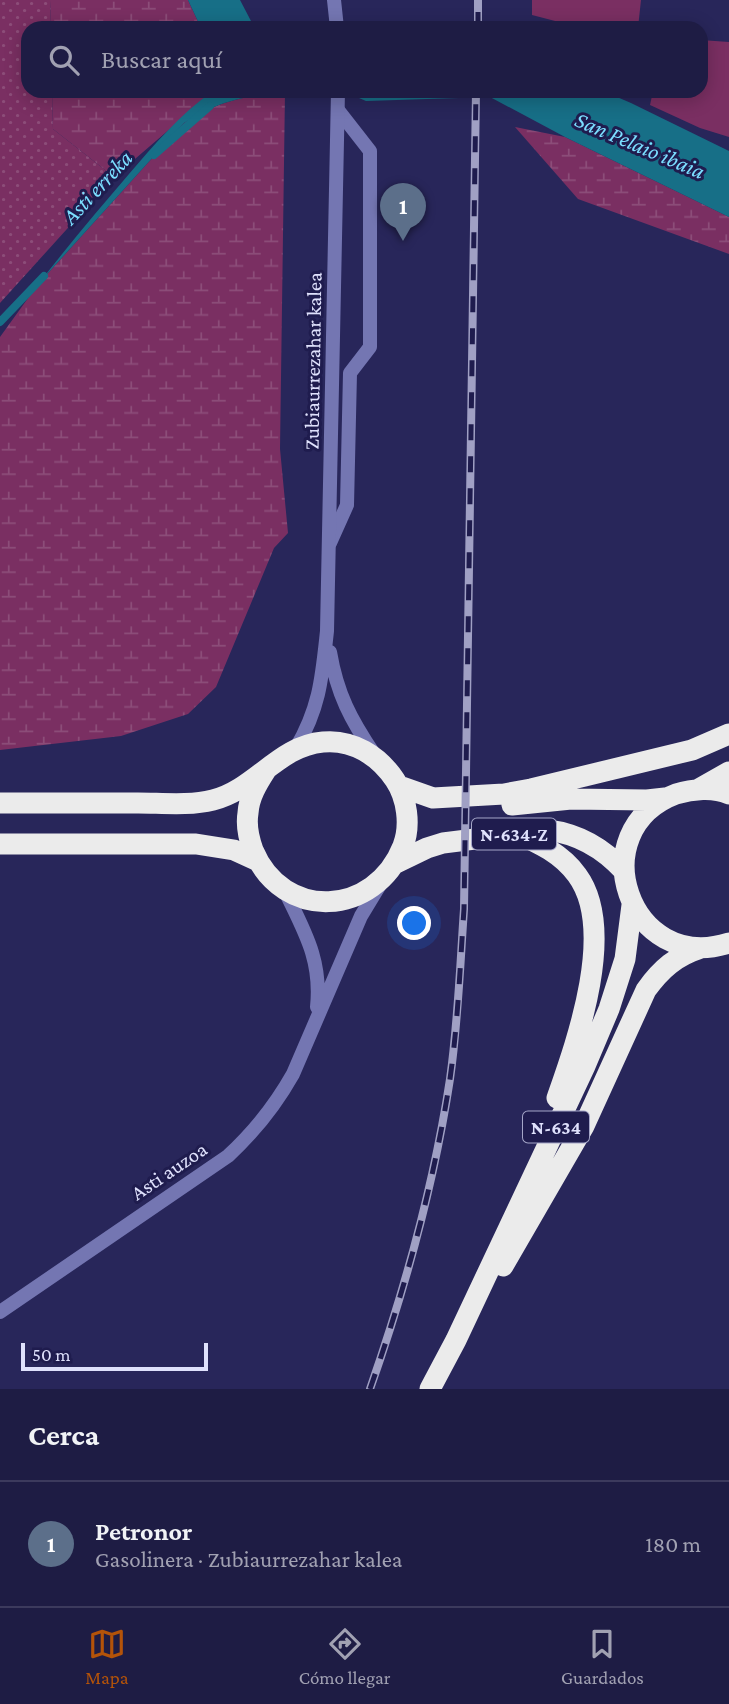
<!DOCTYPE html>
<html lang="es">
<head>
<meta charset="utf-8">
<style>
	body { margin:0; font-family:"Crimson Pro",serif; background:#26254b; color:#f1f3f6 }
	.scale { position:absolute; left:21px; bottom:18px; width:187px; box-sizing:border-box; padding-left:7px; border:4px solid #dfe1fc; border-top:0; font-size:19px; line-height:24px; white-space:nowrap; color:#dfe1fc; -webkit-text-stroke:5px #1f1c4e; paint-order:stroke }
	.you { position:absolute; left:415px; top:924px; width:24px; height:24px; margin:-18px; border:5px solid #fff; border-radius:50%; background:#1a73e8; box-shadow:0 0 0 10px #1a73e833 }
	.badge { display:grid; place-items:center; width:46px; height:46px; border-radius:50%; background:#b45309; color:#fff; font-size:23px; font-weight:700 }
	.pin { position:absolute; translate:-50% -58px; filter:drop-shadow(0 2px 4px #0008) }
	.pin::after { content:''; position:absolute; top:37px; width:24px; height:21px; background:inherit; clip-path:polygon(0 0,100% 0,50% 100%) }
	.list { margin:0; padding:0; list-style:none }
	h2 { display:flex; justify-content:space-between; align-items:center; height:91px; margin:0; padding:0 28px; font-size:30px }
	h2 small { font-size:23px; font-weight:400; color:#a1a1b2 }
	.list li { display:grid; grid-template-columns:46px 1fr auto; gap:21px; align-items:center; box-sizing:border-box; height:126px; padding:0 28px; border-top:2px solid #3c3a5d }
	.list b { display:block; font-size:26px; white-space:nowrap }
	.list p { margin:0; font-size:23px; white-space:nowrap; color:#a1a1b2 }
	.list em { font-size:23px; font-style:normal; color:#a1a1b2 }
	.icon { flex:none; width:38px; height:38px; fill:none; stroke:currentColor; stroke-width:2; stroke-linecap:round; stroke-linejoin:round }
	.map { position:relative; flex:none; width:729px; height:1389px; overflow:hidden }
	.search { position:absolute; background:#1e1c44; box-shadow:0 4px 18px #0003; left:21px; right:21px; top:21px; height:77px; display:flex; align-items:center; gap:18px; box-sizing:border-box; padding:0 24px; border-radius:21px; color:#a1a1b2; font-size:26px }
	.sheet { height:217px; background:#1e1c44 }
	nav { display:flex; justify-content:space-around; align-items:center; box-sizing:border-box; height:98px; border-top:2px solid #3c3a5d; background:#1e1c44; font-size:19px; color:#a1a1b2 }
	nav a { display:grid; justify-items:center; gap:4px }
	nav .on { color:#b45309 }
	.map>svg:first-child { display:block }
	.grass { fill:url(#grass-dots) }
	.wetland { fill:url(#wetland-marsh) }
	.park { fill:#7a2f62 }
	.water { fill:#176f87 }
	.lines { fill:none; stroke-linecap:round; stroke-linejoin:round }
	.stream { stroke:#176f87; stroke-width:8 }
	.lane { stroke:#7476b2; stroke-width:14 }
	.street { stroke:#7476b2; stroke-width:14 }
	.highway { stroke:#ebebeb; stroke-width:21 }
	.rail-casing { stroke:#a0a0c4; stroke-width:8 }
	.rail { stroke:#1f1c4e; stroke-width:5; stroke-dasharray:16; stroke-linecap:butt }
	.labels { text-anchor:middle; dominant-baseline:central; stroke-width:6; stroke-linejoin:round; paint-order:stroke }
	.shield { fill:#1f1c4e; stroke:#a5a6c8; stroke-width:2 }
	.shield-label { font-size:19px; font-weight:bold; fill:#dfe1fc }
	.street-label { font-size:21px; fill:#dfe1fc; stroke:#1f1c4e }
	.water-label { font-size:23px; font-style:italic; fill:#7bdeff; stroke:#1f1c4e }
</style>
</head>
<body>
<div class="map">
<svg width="729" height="1389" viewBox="0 0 729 1389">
	<defs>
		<pattern id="grass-dots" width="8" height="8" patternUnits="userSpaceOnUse" patternTransform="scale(1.75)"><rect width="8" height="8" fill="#7a2f62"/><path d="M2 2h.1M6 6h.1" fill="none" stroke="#8c4d79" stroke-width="1.8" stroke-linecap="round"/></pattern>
		<pattern id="wetland-marsh" width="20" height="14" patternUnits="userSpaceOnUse" patternTransform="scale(1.75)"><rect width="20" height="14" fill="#7a2f62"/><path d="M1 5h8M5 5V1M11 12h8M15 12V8" fill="none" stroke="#8c4d79"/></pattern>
	</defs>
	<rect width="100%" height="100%" fill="#28265a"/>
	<path class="grass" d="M 0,0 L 50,0 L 51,28 L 28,28 L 28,91 L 52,91 L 53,129 L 114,177 L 0,303 Z"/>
	<path class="wetland" d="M 50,0 L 188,0 L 201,28 L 51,28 Z
		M 52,91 L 214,91 L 114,177 L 53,129 Z
		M 276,91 L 285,91 L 280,449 L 288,533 L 274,548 L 216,687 L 188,714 L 121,736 L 0,750 L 0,337 L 39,283 L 184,123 C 217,101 239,99 276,91 Z
		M 515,127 L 565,137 L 729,217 L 729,254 L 578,199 Z"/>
	<path class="park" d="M 532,0 L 641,0 L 638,28 L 582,28 L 532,15 Z
		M 701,40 L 729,42 L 729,137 L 700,128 L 650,105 L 653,91 L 701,91 Z"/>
	<path class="water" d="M 188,0 L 240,0 L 251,21 L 263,28 L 201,28 Z
		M 213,91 L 276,91 C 239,99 217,101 184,123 L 39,283 C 68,246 98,210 129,174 C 155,144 180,114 213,91 Z
		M 299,91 L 603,91 L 631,103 L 729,151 L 729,217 L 565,137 L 490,97 L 366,101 L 359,98 Z"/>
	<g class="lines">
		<path class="stream" d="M 154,155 L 210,106
			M 0,322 L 44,276"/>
		<path class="lane" d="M 330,543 L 347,505 L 350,373 L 370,347 L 370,151 L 338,110"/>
		<path class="street" d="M 334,0 L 337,28
			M 330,652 C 337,694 351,720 374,754
			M 296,748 C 320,707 322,677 327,631 L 338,91
			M 284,889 C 304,931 322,959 317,1007
			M 0,1312 L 228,1156 C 254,1132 275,1106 293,1074 L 361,916 L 381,883"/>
		<path class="highway" d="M 399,786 L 433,798 L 504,794 L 531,789 L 692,750 L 729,734
			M 699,789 L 729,772
			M 729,794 C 714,787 692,789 676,794 C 580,830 629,975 729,943
			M 0,803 C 46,803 92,803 138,803 C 162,803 189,806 213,800 C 256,789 278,746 323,742 C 353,739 379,756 395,780 C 407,798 411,825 403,846 C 375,917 283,922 253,850 C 249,839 246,825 248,813 C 249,797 257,784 266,770
			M 512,805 L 571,799 L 647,800 L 665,798
			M 516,833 C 539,843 562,854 577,875 C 617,929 577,1041 557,1098
			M 0,844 L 196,844 L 234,850 L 258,861
			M 396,863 L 427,848 L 443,843 L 548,830 C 579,834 603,848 624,871
			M 503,1266 L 584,1126 L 646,990 C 661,969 676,956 701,948
			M 430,1389 L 456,1340 L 585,1066 L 609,1009 L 625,959 L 632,905"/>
		<g class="rail-casing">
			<path id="rail" d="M 478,28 L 478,0
				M 370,1389 C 405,1289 434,1184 450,1079 C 458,1023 460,966 464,909 L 476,91"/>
		</g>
		<use href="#rail" class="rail"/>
	</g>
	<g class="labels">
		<g class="shield">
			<rect x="472" y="818.5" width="84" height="31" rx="5"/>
			<rect x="523" y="1111.5" width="66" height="31" rx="5"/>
		</g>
		<g class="shield-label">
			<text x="514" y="834">N-634-Z</text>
			<text x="556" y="1127">N-634</text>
		</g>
		<g class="street-label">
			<text transform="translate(313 361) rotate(-89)">Zubiaurrezahar kalea</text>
			<text transform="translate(169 1171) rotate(-34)">Asti auzoa</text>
		</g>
		<g class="water-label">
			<text transform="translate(640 145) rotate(23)">San Pelaio ibaia</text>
			<text transform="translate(97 187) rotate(-47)">Asti erreka</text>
		</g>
	</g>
</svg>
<div class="scale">50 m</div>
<div class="you"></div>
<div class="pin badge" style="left:403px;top:241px;background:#5c6f8a">1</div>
<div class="search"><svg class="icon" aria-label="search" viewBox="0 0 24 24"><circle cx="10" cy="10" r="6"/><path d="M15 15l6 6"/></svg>Buscar aquí</div>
</div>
<section class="sheet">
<h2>Cerca<small></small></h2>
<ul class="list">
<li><span class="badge" style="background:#5c6f8a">1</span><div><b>Petronor</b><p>Gasolinera · Zubiaurrezahar kalea</p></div><em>180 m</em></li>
</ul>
</section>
<nav>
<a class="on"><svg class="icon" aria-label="map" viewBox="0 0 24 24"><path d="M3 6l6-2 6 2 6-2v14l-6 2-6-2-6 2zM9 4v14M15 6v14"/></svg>Mapa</a>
<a><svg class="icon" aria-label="directions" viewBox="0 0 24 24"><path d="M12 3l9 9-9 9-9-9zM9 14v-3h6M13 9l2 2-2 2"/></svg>Cómo llegar</a>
<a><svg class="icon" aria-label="saved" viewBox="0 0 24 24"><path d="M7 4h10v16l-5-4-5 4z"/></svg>Guardados</a>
</nav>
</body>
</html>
